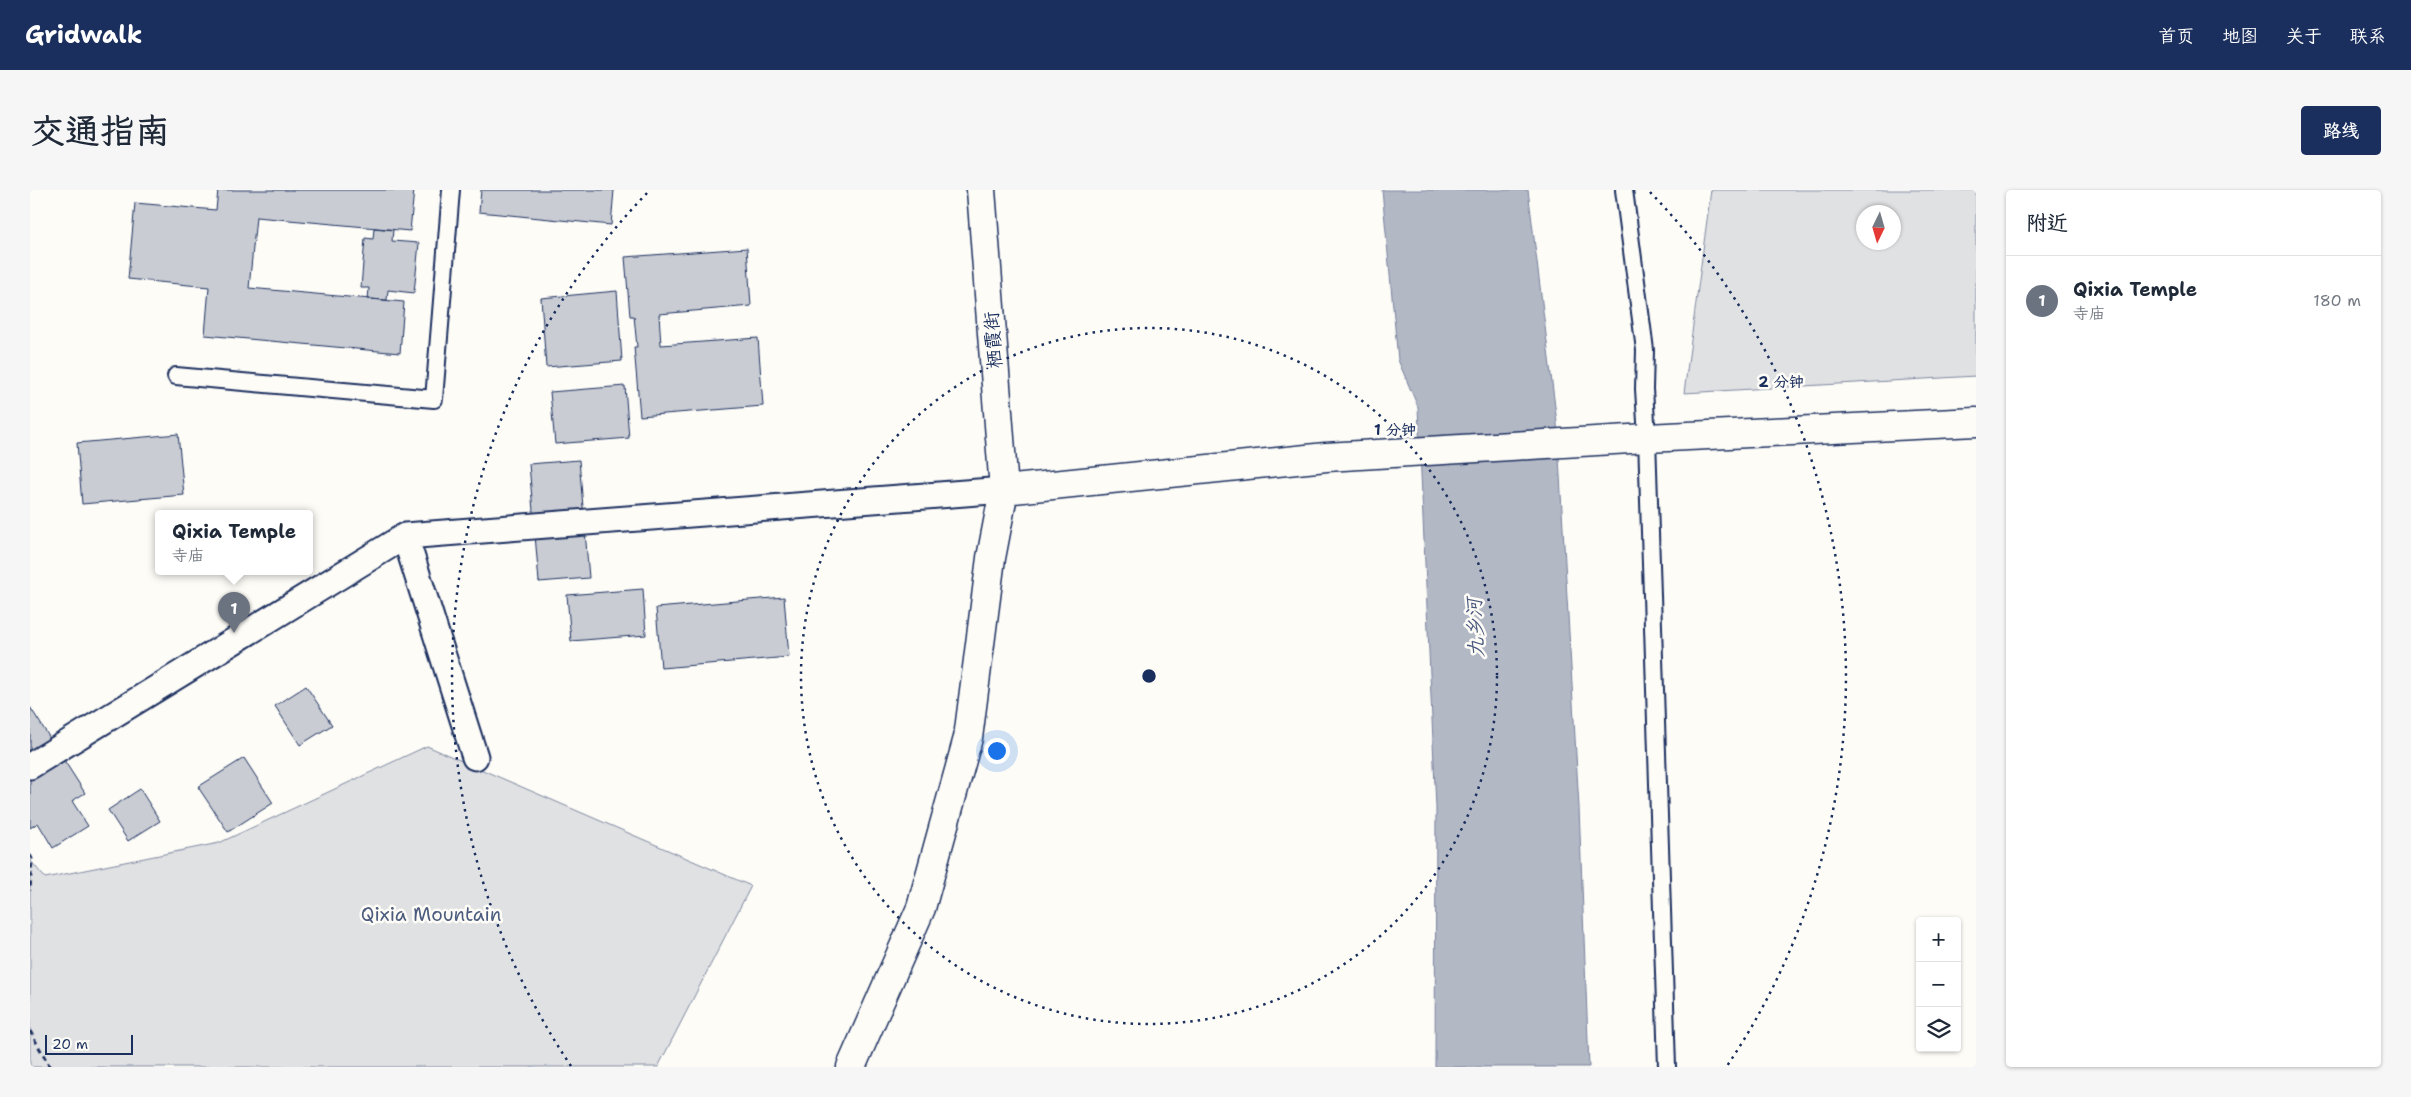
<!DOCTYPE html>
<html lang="zh">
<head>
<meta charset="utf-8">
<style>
	body { margin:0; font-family:"Shantell Sans","LXGW WenKai TC",sans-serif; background:#f6f6f7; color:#1f2937 }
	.controls { position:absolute; right:15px; bottom:15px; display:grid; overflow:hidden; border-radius:5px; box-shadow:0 1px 4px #0004 }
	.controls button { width:45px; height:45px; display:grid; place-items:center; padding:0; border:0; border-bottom:1px solid #e0e1e3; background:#fff; color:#1f2937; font:25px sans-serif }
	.compass { position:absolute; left:1826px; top:15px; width:45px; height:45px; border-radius:50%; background:#fff; box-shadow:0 1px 4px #0004; rotate:185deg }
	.scale { position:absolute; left:15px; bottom:12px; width:88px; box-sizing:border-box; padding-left:5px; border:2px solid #1b2f5e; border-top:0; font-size:14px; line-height:18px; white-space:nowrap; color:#1b2f5e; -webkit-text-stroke:4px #fdfcf7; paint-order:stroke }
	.you { position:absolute; left:966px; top:560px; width:18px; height:18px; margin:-12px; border:4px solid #fff; border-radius:50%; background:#1a73e8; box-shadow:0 0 0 8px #1a73e833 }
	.badge { display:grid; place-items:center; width:32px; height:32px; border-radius:50%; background:#1b2f5e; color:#fff; font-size:16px; font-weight:700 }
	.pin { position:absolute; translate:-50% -41px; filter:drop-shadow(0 1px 2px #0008) }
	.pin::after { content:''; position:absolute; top:26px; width:18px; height:15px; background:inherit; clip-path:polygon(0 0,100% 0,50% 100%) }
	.popup { position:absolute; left:125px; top:320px; width:158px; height:65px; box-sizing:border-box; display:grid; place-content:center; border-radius:5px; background:#fff; filter:drop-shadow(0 1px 4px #0005); font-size:16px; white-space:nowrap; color:#747a83 }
	.popup b { font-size:19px; color:#1f2937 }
	.popup::after { content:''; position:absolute; left:50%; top:100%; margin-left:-10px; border:10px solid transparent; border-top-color:#fff }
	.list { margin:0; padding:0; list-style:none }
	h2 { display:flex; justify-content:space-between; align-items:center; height:65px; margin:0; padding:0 20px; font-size:21px }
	h2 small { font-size:16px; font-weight:400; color:#747a83 }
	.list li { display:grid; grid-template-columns:32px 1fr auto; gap:15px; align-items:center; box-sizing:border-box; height:90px; padding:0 20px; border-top:1px solid #e0e1e3 }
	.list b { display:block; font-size:19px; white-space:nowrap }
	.list p { margin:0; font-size:16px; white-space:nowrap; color:#747a83 }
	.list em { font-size:16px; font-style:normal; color:#747a83 }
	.icon { flex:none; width:28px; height:28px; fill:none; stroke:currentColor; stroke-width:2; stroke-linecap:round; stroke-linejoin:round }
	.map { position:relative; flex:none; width:1946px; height:877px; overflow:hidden; border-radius:5px }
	header { display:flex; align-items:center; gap:30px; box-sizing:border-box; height:70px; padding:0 25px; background:#1b2f5e; color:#fff }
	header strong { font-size:24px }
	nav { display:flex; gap:28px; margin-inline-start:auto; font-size:18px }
	.intro { display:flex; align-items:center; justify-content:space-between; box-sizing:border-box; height:120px; padding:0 30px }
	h1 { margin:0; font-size:35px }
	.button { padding:12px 22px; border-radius:5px; background:#1b2f5e; color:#fff; font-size:18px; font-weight:700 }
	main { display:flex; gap:30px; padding:0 30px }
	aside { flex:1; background:#fff; border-radius:5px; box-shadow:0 1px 4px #0004 }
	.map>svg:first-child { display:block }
	.green { fill:#e0e1e3; stroke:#7e88a0; fill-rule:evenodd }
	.water { fill:#b3b8c5; stroke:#76819c }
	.building { fill:#c9ccd3; stroke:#1b2f5e }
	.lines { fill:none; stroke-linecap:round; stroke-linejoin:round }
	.service-casing { stroke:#1b2f5e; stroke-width:20 }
	.pedestrian-casing { stroke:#1b2f5e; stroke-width:29 }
	.minor-casing { stroke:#1b2f5e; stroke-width:31 }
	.tertiary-casing { stroke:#1b2f5e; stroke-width:31 }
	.path { stroke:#1b2f5e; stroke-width:3; stroke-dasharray:5 4; stroke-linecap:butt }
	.service { stroke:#fdfcf7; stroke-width:16 }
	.pedestrian { stroke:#fdfcf7; stroke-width:25 }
	.minor { stroke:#fdfcf7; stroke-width:28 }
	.tertiary { stroke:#fdfcf7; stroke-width:28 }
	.ring { fill:none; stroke:#1b2f5e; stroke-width:2.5; stroke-dasharray:2.5 5 }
	.labels { text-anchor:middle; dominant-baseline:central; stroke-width:5; stroke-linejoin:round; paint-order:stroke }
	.street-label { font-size:19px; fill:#1b2f5e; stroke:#fdfcf7 }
	.park-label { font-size:19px; fill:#4c5c7f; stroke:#fdfcf7 }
	.water-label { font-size:20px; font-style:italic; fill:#49587d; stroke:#fdfcf7 }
	.centre { fill:#1b2f5e; stroke:#fdfcf7; stroke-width:2.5 }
	.ring-label { font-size:15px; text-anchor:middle; font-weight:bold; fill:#1b2f5e; stroke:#fdfcf7; stroke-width:5; stroke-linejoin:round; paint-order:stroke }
</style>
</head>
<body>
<header>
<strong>Gridwalk</strong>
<nav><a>首页</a><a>地图</a><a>关于</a><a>联系</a></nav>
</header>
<div class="intro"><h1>交通指南</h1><a class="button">路线</a></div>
<main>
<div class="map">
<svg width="1946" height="877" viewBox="0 0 1946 877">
	<rect width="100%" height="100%" fill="#fdfcf7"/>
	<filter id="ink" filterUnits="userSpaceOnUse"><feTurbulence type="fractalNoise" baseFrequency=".02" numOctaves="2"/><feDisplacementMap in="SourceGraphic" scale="10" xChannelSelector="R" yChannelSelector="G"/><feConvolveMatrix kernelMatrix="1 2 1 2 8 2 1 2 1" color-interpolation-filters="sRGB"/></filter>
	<g filter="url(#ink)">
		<path class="green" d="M 1681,0 L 1946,0 L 1946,186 L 1654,203 ZM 1834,22 L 1864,22 L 1864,52 L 1834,52 Z
			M 397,556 L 721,696 L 628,877 L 0,877 L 0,670 L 15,688 L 189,653 Z"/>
		<path class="water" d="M 1352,0 L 1498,0 L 1527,233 L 1549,617 L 1559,877 L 1405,877 L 1406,618 L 1388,217 L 1368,170 Z"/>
		<path class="building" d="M 188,0 L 384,0 L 380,41 L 226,27 L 219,98 L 374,112 L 370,163 L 175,145 L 179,97 L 98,89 L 105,13 L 186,20 Z
			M 451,0 L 584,0 L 581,35 L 449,22 Z
			M 344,38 L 363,40 L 362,51 L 389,53 L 384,103 L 358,100 L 357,110 L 338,109 L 339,98 L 331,98 L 335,48 L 343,49 Z
			M 717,58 L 721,116 L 629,124 L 631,155 L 728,148 L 733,216 L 610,226 L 604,157 L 607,157 L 604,126 L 600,126 L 595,67 Z
			M 587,101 L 592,171 L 516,177 L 511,108 Z
			M 595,196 L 599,248 L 525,254 L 520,202 Z
			M 148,244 L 154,305 L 52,314 L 47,253 Z
			M 549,270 L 559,388 L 509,392 L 499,274 Z
			M 613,399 L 616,445 L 541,451 L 537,405 Z
			M 754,407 L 759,467 L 631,478 L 626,418 Z
			M 276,496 L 302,535 L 270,555 L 245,516 Z
			M 0,517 L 55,603 L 42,611 L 58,636 L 23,658 L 8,633 L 0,638 Z
			M 214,568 L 243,613 L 198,642 L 168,597 Z
			M 110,599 L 130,631 L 98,651 L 78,620 Z"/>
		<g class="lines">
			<g class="service-casing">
				<path id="service" d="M 1594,0 L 1615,160 L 1614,199 L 1617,248 L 1637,877
					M 146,186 L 404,209 L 421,0"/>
			</g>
			<g class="pedestrian-casing">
				<path id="pedestrian" d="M 375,346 L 445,567
					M 0,576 L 375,346 L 974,300"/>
			</g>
			<g class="minor-casing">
				<path id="minor" d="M 821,877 L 891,718 L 938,548 L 961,368 L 974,300"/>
			</g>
			<g class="tertiary-casing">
				<path id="tertiary" d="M 951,0 L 974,300 L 1296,267 L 1617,248 L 1946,232"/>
			</g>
			<path class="path" d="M 0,665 L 2,669 L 0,701
				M 0,841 L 20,877"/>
			<use href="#service" class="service"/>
			<use href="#pedestrian" class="pedestrian"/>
			<use href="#minor" class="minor"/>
			<use href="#tertiary" class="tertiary"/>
		</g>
	</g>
	<g class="ring">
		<circle cx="1119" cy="486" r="348"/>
		<path d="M541 876A697 697 0 0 1 618 2M1620 2A697 697 0 0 1 1697 876"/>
	</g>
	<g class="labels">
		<g class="street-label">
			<text transform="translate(963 150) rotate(-94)">栖霞街</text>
		</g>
		<g class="park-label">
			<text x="401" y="724">Qixia Mountain</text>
		</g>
		<g class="water-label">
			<text transform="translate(1445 438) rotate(-93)">九乡河</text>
		</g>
	</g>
	<circle cx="1119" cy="486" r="8" class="centre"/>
	<g class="ring-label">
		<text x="1751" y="197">2 分钟</text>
		<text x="1365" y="245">1 分钟</text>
	</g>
</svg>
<div class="controls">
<button>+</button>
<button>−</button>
<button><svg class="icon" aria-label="layers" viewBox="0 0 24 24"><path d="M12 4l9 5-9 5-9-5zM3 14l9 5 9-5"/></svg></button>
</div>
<svg class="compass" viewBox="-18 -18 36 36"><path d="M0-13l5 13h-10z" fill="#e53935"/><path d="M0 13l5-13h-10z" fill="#747a83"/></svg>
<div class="scale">20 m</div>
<div class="you"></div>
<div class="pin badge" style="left:204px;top:443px;background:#6b7280">1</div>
<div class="popup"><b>Qixia Temple</b>寺庙</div>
</div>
<aside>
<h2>附近<small></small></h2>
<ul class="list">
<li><span class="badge" style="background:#6b7280">1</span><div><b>Qixia Temple</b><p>寺庙</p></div><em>180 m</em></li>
</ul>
</aside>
</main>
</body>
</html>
